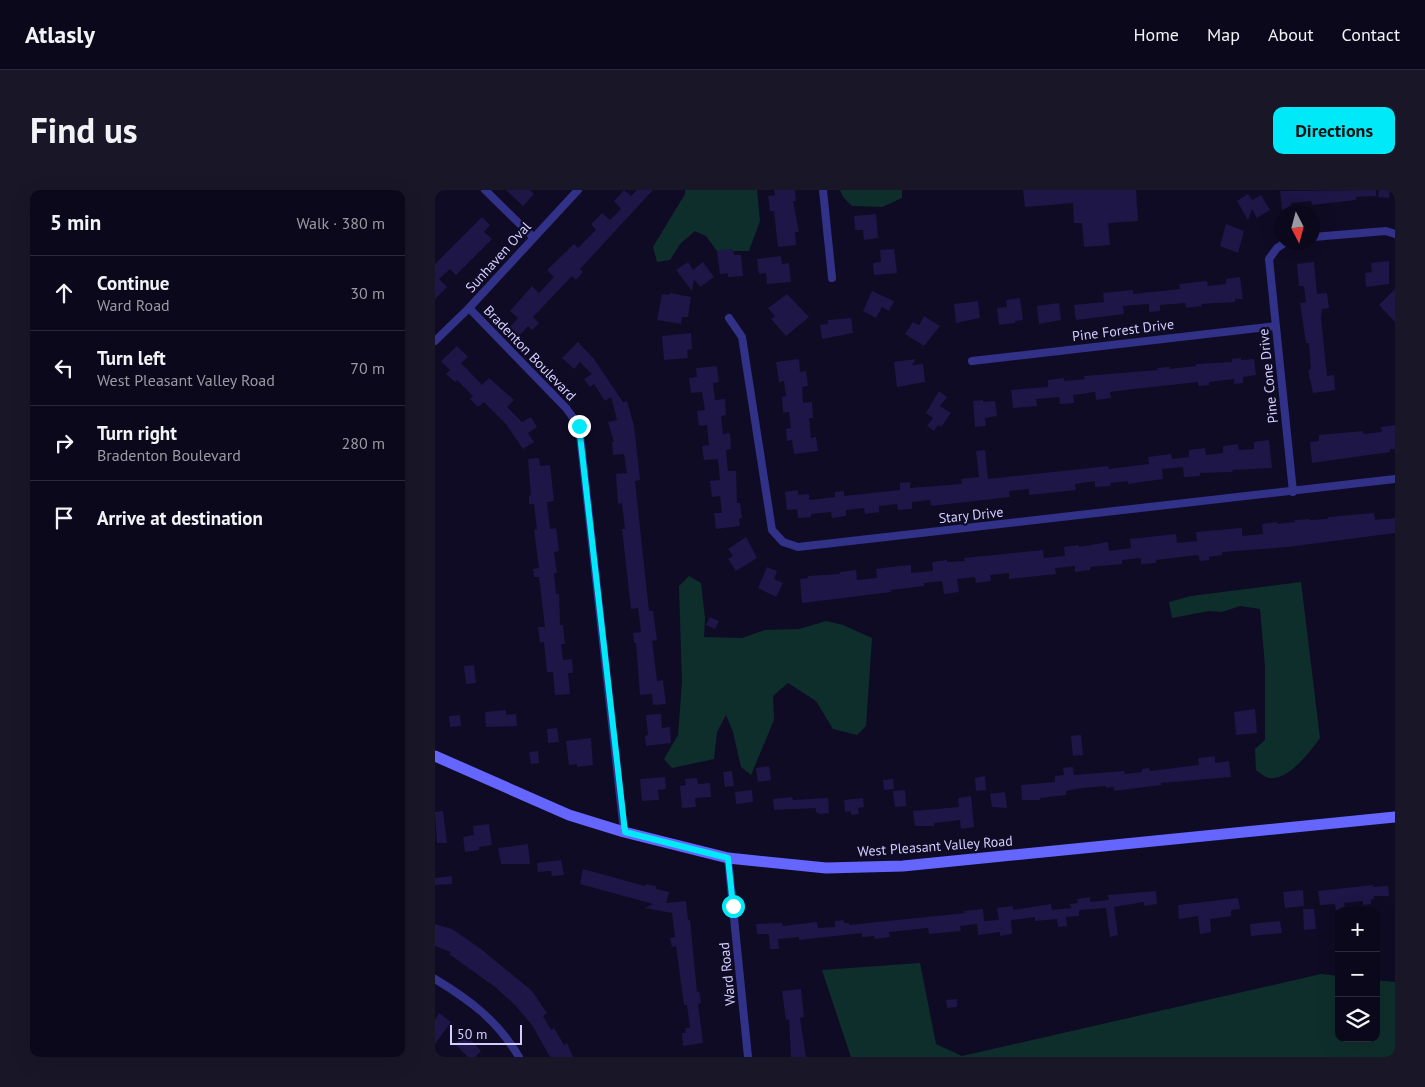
<!DOCTYPE html>
<html lang="en">
<head>
<meta charset="utf-8">
<style>
	body { margin:0; font-family:"PT Sans",sans-serif; background:#191628; color:#f1f3f6 }
	.controls { position:absolute; right:15px; bottom:15px; display:grid; overflow:hidden; border-radius:10px; box-shadow:0 5px 20px #0002 }
	.controls button { width:45px; height:45px; display:grid; place-items:center; padding:0; border:0; border-bottom:1px solid #2b293a; background:#0b081b; color:#f1f3f6; font:25px sans-serif }
	.compass { position:absolute; left:840px; top:15px; width:45px; height:45px; border-radius:50%; background:#0b081b; box-shadow:0 5px 20px #0002; rotate:174deg }
	.scale { position:absolute; left:15px; bottom:12px; width:72px; box-sizing:border-box; padding-left:5px; border:2px solid #d2ceff; border-top:0; font-size:14px; line-height:18px; white-space:nowrap; color:#d2ceff; -webkit-text-stroke:4px #0f0b24; paint-order:stroke }
	.stop { position:absolute; width:15px; height:15px; margin:-11px; border:4px solid #00e9f9; border-radius:50%; background:#fff }
	.stop.end { background:#00e9f9; border-color:#fff; box-shadow:0 1px 5px #0008 }
	.list { margin:0; padding:0; list-style:none }
	h2 { display:flex; justify-content:space-between; align-items:center; height:65px; margin:0; padding:0 20px; font-size:21px }
	h2 small { font-size:16px; font-weight:400; color:#9a9aa3 }
	.list li { display:grid; grid-template-columns:32px 1fr auto; gap:15px; align-items:center; box-sizing:border-box; height:75px; padding:0 20px; border-top:1px solid #2b293a }
	.list b { display:block; font-size:19px; white-space:nowrap }
	.list p { margin:0; font-size:16px; white-space:nowrap; color:#9a9aa3 }
	.list em { font-size:16px; font-style:normal; color:#9a9aa3 }
	.icon { flex:none; width:28px; height:28px; fill:none; stroke:currentColor; stroke-width:2; stroke-linecap:round; stroke-linejoin:round }
	.map { position:relative; flex:none; width:960px; height:867px; overflow:hidden; border-radius:10px }
	header { display:flex; align-items:center; gap:30px; box-sizing:border-box; height:70px; padding:0 25px; background:#0b081b; border-bottom:1px solid #2b293a }
	header strong { font-size:24px }
	nav { display:flex; gap:28px; margin-inline-start:auto; font-size:18px }
	.intro { display:flex; align-items:center; justify-content:space-between; box-sizing:border-box; height:120px; padding:0 30px }
	h1 { margin:0; font-size:35px }
	.button { padding:12px 22px; border-radius:10px; background:#00e9f9; color:#111; font-size:18px; font-weight:700 }
	main { display:flex; gap:30px; padding:0 30px }
	aside { flex:1; background:#0b081b; border-radius:10px; box-shadow:0 5px 20px #0002 }
	.map>svg:first-child { display:block }
	.green { fill:#0e2e2c }
	.building { fill:#1e1647 }
	.lines { fill:none; stroke-linecap:round; stroke-linejoin:round }
	.street { stroke:#323188; stroke-width:8 }
	.secondary { stroke:#6566ff; stroke-width:11 }
	.route { stroke:#00e9f9; stroke-width:6 }
	.labels { text-anchor:middle; dominant-baseline:central; stroke-width:4.5; stroke-linejoin:round; paint-order:stroke }
	.street-label { font-size:14px; fill:#d2ceff; stroke:#0f0b24 }
</style>
</head>
<body>
<header>
<strong>Atlasly</strong>
<nav><a>Home</a><a>Map</a><a>About</a><a>Contact</a></nav>
</header>
<div class="intro"><h1>Find us</h1><a class="button">Directions</a></div>
<main>
<aside>
<h2>5 min<small>Walk · 380 m</small></h2>
<ul class="list">
<li><svg class="icon" aria-label="ahead" viewBox="0 0 24 24"><path d="M12 20V5M6 11l6-6 6 6"/></svg><div><b>Continue</b><p>Ward Road</p></div><em>30 m</em></li>
<li><svg class="icon" aria-label="left" viewBox="0 0 24 24"><path d="M17 20v-9H6M10 6l-5 5 5 5"/></svg><div><b>Turn left</b><p>West Pleasant Valley Road</p></div><em>70 m</em></li>
<li><svg class="icon" aria-label="right" viewBox="0 0 24 24"><path d="M7 20v-9h11M14 6l5 5-5 5"/></svg><div><b>Turn right</b><p>Bradenton Boulevard</p></div><em>280 m</em></li>
<li><svg class="icon" aria-label="arrive" viewBox="0 0 24 24"><path d="M6 21V4h12l-3 4 3 4H6"/></svg><div><b>Arrive at destination</b></div></li>
</ul>
</aside>
<div class="map">
<svg width="960" height="867" viewBox="0 0 960 867">
	<rect width="100%" height="100%" fill="#0f0b24"/>
	<path class="green" d="M 250,0 L 322,0 L 325,31 L 314,61 L 282,61 L 271,46 L 260,41 L 245,54 L 235,70 L 222,72 L 218,57 L 250,4 Z
		M 405,0 L 467,0 L 467,8 L 447,17 L 417,16 L 408,7 Z
		M 254,386 L 266,393 L 270,428 L 269,447 L 307,448 L 330,440 L 364,439 L 391,431 L 408,435 L 437,448 L 431,536 L 422,545 L 398,539 L 381,511 L 353,493 L 338,506 L 339,530 L 316,585 L 306,577 L 298,542 L 291,525 L 282,542 L 279,569 L 237,578 L 229,569 L 243,545 L 247,492 L 244,396 Z
		M 866,392 L 885,548 C 876,561 850,595 831,587 C 827,585 824,582 821,580 L 820,559 L 830,550 L 830,476 L 825,419 L 805,416 L 787,422 L 774,421 L 737,428 L 734,412 L 756,406 Z
		M 485,773 L 501,854 L 527,866 L 886,784 L 904,786 L 904,848 L 941,848 L 941,790 L 960,792 L 960,867 L 416,867 L 387,780 Z"/>
	<path class="building" d="M 71,0 L 95,0 L 99,4 L 88,16 Z
		M 189,0 L 196,6 L 202,0 L 218,0 L 145,79 L 148,82 L 141,90 L 137,86 L 98,127 L 104,133 L 97,140 L 93,136 L 84,146 L 75,137 L 83,128 L 75,121 L 97,96 L 104,103 L 119,87 L 112,80 L 139,54 L 143,58 L 161,40 L 156,34 L 167,23 L 175,30 L 186,19 L 179,11 Z
		M 339,0 L 360,0 L 361,11 L 358,11 L 364,42 L 360,42 L 361,55 L 343,57 L 339,21 L 335,21 L 333,6 L 340,5 Z
		M 588,0 L 701,0 L 703,31 L 673,33 L 675,55 L 649,57 L 647,33 L 639,33 L 638,13 L 590,17 Z
		M 941,0 L 941,6 L 921,7 L 921,10 L 877,15 L 876,11 L 856,13 L 857,19 L 847,20 L 845,1 Z
		M 944,0 L 955,0 L 954,8 L 943,7 Z
		M 813,4 L 817,10 L 826,5 L 835,20 L 822,28 L 817,19 L 813,30 L 802,11 Z
		M 441,24 L 443,48 L 429,50 L 428,40 L 420,40 L 419,26 Z
		M 47,27 L 55,35 L 49,42 L 57,49 L 21,85 L 15,79 L 4,89 L 12,97 L 0,109 L 0,74 Z
		M 791,34 L 809,41 L 803,63 L 785,56 Z
		M 298,59 L 299,65 L 306,65 L 308,86 L 293,87 L 293,83 L 285,84 L 282,61 Z
		M 459,59 L 462,83 L 439,85 L 438,73 L 446,72 L 445,60 Z
		M 346,66 L 347,74 L 354,73 L 356,92 L 332,94 L 331,83 L 324,84 L 322,69 Z
		M 954,71 L 954,94 L 931,97 L 930,83 L 937,82 L 936,73 Z
		M 253,72 L 258,80 L 268,72 L 279,87 L 265,97 L 259,89 L 257,101 L 241,80 Z
		M 879,72 L 882,104 L 892,103 L 894,118 L 887,119 L 886,128 L 892,186 L 899,185 L 900,200 L 878,203 L 873,180 L 876,179 L 874,153 L 871,153 L 865,113 L 871,112 L 869,96 L 864,96 L 862,74 Z
		M 805,87 L 808,109 L 800,109 L 800,112 L 766,114 L 767,116 L 751,118 L 750,113 L 725,115 L 725,121 L 714,122 L 714,114 L 688,116 L 689,124 L 641,130 L 639,115 L 669,112 L 668,103 L 698,100 L 698,104 L 745,99 L 744,94 L 772,91 L 773,96 L 791,94 L 791,89 Z
		M 960,99 L 960,132 L 944,115 Z
		M 437,101 L 459,111 L 454,121 L 447,117 L 441,128 L 428,121 Z
		M 235,103 L 256,107 L 253,127 L 247,127 L 246,134 L 222,130 L 227,104 L 234,105 Z
		M 352,104 L 374,127 L 351,146 L 336,129 L 340,126 L 333,118 Z
		M 585,108 L 588,130 L 580,131 L 580,133 L 564,135 L 562,118 L 572,117 L 571,110 Z
		M 543,111 L 545,128 L 521,133 L 519,114 Z
		M 624,113 L 626,130 L 604,134 L 602,116 Z
		M 489,126 L 505,136 L 489,156 L 470,144 L 478,132 L 484,135 Z
		M 416,128 L 418,143 L 387,149 L 385,135 L 393,134 L 393,130 Z
		M 256,143 L 257,159 L 252,160 L 253,168 L 229,170 L 227,146 Z
		M 143,152 L 159,169 L 188,212 L 192,211 L 199,236 L 205,290 L 200,291 L 214,421 L 218,421 L 222,450 L 217,451 L 222,491 L 228,490 L 231,514 L 218,515 L 217,504 L 205,505 L 201,453 L 199,453 L 198,443 L 206,442 L 203,418 L 196,419 L 187,339 L 190,339 L 187,313 L 183,314 L 181,284 L 192,283 L 189,264 L 178,265 L 177,252 L 179,252 L 173,232 L 182,230 L 176,207 L 170,211 L 159,194 L 155,197 L 149,189 L 157,184 L 145,172 L 139,179 L 127,168 Z
		M 22,156 L 33,167 L 26,173 L 47,195 L 54,188 L 79,210 L 72,217 L 87,232 L 96,227 L 102,237 L 93,243 L 99,252 L 88,259 L 71,234 L 49,212 L 43,217 L 35,209 L 38,206 L 22,190 L 20,192 L 11,184 L 15,180 L 6,171 Z
		M 806,168 L 806,170 L 819,169 L 821,185 L 808,187 L 808,193 L 799,194 L 799,189 L 774,192 L 774,195 L 763,196 L 763,192 L 699,199 L 675,202 L 676,208 L 661,210 L 660,202 L 638,205 L 639,213 L 625,214 L 624,207 L 601,209 L 602,216 L 578,218 L 576,200 L 613,197 L 613,190 L 629,188 L 629,191 L 650,189 L 649,186 L 723,180 L 722,178 L 735,177 L 735,179 L 761,176 L 761,174 L 797,172 L 797,169 Z
		M 364,169 L 365,182 L 371,181 L 373,196 L 367,197 L 368,213 L 377,212 L 378,228 L 374,228 L 376,248 L 381,247 L 383,261 L 359,264 L 357,250 L 352,251 L 351,239 L 356,238 L 354,222 L 348,223 L 347,207 L 351,206 L 349,191 L 344,192 L 341,172 Z
		M 481,169 L 477,175 L 488,174 L 490,192 L 462,197 L 459,172 Z
		M 282,176 L 284,192 L 278,193 L 280,210 L 290,209 L 291,225 L 286,226 L 288,244 L 295,243 L 296,259 L 291,260 L 293,281 L 301,281 L 302,313 L 305,313 L 307,328 L 304,329 L 305,336 L 281,339 L 279,323 L 287,323 L 285,306 L 277,307 L 275,291 L 285,290 L 283,269 L 269,270 L 267,256 L 274,255 L 272,235 L 264,236 L 262,221 L 270,220 L 267,202 L 256,203 L 254,188 L 262,187 L 261,178 Z
		M 504,201 L 512,207 L 505,216 L 516,223 L 506,237 L 503,235 L 499,241 L 492,236 L 498,228 L 491,223 Z
		M 548,210 L 548,212 L 560,211 L 562,226 L 550,228 L 551,236 L 540,237 L 538,211 Z
		M 960,235 L 960,259 L 955,259 L 955,262 L 877,273 L 875,252 L 884,251 L 884,245 L 928,241 L 928,244 L 947,242 L 946,237 Z
		M 834,250 L 837,278 L 797,280 L 798,282 L 765,283 L 765,286 L 749,287 L 748,277 L 727,279 L 728,289 L 693,294 L 693,291 L 675,293 L 676,296 L 660,297 L 660,291 L 640,294 L 641,300 L 594,305 L 594,299 L 574,301 L 575,307 L 496,316 L 495,310 L 477,312 L 477,319 L 463,320 L 462,314 L 444,316 L 444,322 L 430,324 L 429,318 L 411,320 L 411,326 L 397,328 L 396,322 L 376,324 L 376,327 L 363,328 L 362,319 L 352,320 L 350,302 L 363,300 L 363,305 L 374,304 L 374,310 L 400,307 L 400,302 L 409,301 L 409,306 L 465,300 L 465,293 L 475,292 L 475,298 L 527,294 L 526,289 L 544,287 L 541,261 L 550,260 L 553,289 L 673,276 L 674,279 L 714,274 L 713,267 L 736,264 L 737,269 L 754,267 L 754,260 L 770,258 L 771,265 L 788,263 L 788,256 L 803,254 L 804,260 L 819,259 L 819,252 Z
		M 104,268 L 105,276 L 115,275 L 119,311 L 112,312 L 115,339 L 121,338 L 124,361 L 119,362 L 122,383 L 119,383 L 121,404 L 124,404 L 125,435 L 128,435 L 130,454 L 126,454 L 128,470 L 137,469 L 138,483 L 133,483 L 135,504 L 120,505 L 118,482 L 112,482 L 109,452 L 105,453 L 103,437 L 110,437 L 104,387 L 99,387 L 98,379 L 104,378 L 99,340 L 102,340 L 99,314 L 94,314 L 94,306 L 96,305 L 93,269 Z
		M 939,323 L 940,330 L 960,328 L 960,343 L 853,357 L 787,362 L 787,365 L 774,367 L 774,370 L 765,371 L 763,365 L 721,370 L 721,373 L 706,374 L 706,368 L 687,370 L 687,374 L 655,377 L 655,380 L 640,382 L 640,376 L 620,378 L 621,384 L 574,389 L 574,383 L 555,385 L 556,391 L 541,393 L 540,387 L 522,389 L 524,402 L 509,404 L 507,391 L 489,393 L 489,396 L 455,400 L 456,402 L 367,413 L 365,389 L 373,388 L 373,386 L 405,384 L 405,382 L 421,380 L 422,390 L 442,388 L 441,379 L 464,376 L 476,375 L 476,383 L 498,381 L 497,372 L 512,370 L 512,372 L 530,371 L 529,368 L 608,360 L 609,368 L 630,366 L 629,357 L 644,355 L 644,357 L 673,352 L 674,361 L 696,358 L 695,349 L 741,344 L 742,353 L 762,351 L 761,342 L 807,338 L 807,346 L 828,344 L 827,334 L 842,332 L 842,334 L 860,332 L 859,330 L 875,329 L 875,330 L 893,329 L 893,327 Z
		M 311,347 L 322,368 L 301,381 L 293,369 L 298,366 L 293,359 Z
		M 332,377 L 342,381 L 339,389 L 348,393 L 341,407 L 323,398 Z
		M 275,427 L 284,431 L 280,439 L 271,435 Z
		M 39,475 L 41,493 L 31,494 L 29,476 Z
		M 820,519 L 822,543 L 801,545 L 799,522 Z
		M 71,520 L 71,525 L 81,524 L 82,536 L 51,537 L 50,522 Z
		M 226,524 L 227,538 L 235,537 L 236,553 L 211,556 L 210,546 L 213,545 L 211,525 Z
		M 25,525 L 26,536 L 15,537 L 14,526 Z
		M 122,538 L 124,552 L 113,553 L 112,539 Z
		M 646,545 L 648,565 L 638,566 L 636,546 Z
		M 156,548 L 158,575 L 142,577 L 142,574 L 134,575 L 131,551 Z
		M 103,561 L 104,573 L 96,574 L 94,562 Z
		M 780,566 L 780,573 L 794,571 L 796,587 L 726,593 L 726,595 L 679,601 L 679,597 L 671,598 L 671,596 L 646,598 L 631,601 L 631,605 L 605,608 L 605,610 L 587,610 L 586,595 L 620,592 L 620,586 L 629,585 L 628,578 L 638,577 L 639,585 L 689,581 L 690,584 L 707,582 L 707,579 L 714,578 L 715,581 L 764,575 L 763,568 Z
		M 334,576 L 336,590 L 323,592 L 321,578 Z
		M 297,581 L 299,596 L 290,597 L 288,582 Z
		M 550,586 L 551,600 L 541,601 L 540,588 Z
		M 230,587 L 231,599 L 223,600 L 224,610 L 207,611 L 205,589 Z
		M 262,588 L 263,594 L 275,593 L 276,607 L 260,608 L 261,617 L 247,618 L 245,596 L 251,595 L 250,589 Z
		M 458,589 L 459,599 L 449,600 L 448,590 Z
		M 317,600 L 318,612 L 301,614 L 300,602 Z
		M 470,600 L 471,616 L 460,617 L 458,601 Z
		M 570,602 L 572,618 L 557,617 L 555,604 Z
		M 536,606 L 539,637 L 526,639 L 525,630 L 499,633 L 499,636 L 480,636 L 478,621 L 524,617 L 523,608 Z
		M 357,607 L 358,610 L 393,608 L 394,623 L 385,624 L 381,622 L 381,618 L 339,620 L 338,609 Z
		M 428,608 L 429,617 L 423,618 L 424,624 L 416,625 L 416,621 L 410,622 L 409,610 Z
		M 8,621 L 12,653 L 2,653 L 0,622 Z
		M 54,634 L 57,655 L 44,657 L 44,660 L 30,662 L 28,647 L 39,645 L 38,636 Z
		M 93,654 L 95,674 L 66,674 L 63,658 Z
		M 126,670 L 129,685 L 117,686 L 116,681 L 103,682 L 102,673 Z
		M 148,679 L 210,696 L 211,694 L 221,696 L 221,699 L 234,702 L 231,713 L 251,711 L 253,730 L 255,730 L 262,802 L 264,801 L 266,813 L 263,814 L 268,853 L 248,856 L 247,843 L 251,843 L 250,838 L 255,838 L 252,815 L 249,815 L 241,756 L 237,757 L 235,748 L 240,747 L 237,723 L 210,718 L 218,714 L 145,694 Z
		M 17,686 L 17,694 L 0,695 L 0,688 Z
		M 938,695 L 938,697 L 953,696 L 954,706 L 939,706 L 939,709 L 936,709 L 936,714 L 928,715 L 928,711 L 909,713 L 910,719 L 901,720 L 900,714 L 885,715 L 883,701 Z
		M 868,700 L 869,716 L 850,718 L 848,702 Z
		M 721,701 L 722,714 L 709,716 L 709,712 L 679,717 L 683,745 L 675,747 L 671,718 L 644,720 L 644,726 L 631,727 L 632,736 L 623,737 L 622,729 L 600,731 L 600,727 L 576,730 L 577,744 L 565,746 L 565,742 L 543,745 L 542,734 L 525,736 L 526,741 L 494,744 L 493,738 L 454,742 L 455,747 L 440,749 L 439,746 L 427,747 L 427,743 L 364,750 L 364,747 L 343,749 L 344,759 L 335,759 L 334,744 L 322,744 L 321,734 L 347,733 L 348,736 L 382,732 L 383,738 L 400,737 L 400,731 L 409,730 L 409,733 L 414,733 L 414,735 L 530,723 L 529,721 L 548,719 L 549,731 L 564,730 L 562,718 L 578,716 L 578,720 L 616,714 L 617,720 L 636,718 L 635,714 L 643,713 L 642,709 L 655,707 L 655,712 L 674,710 L 673,705 Z
		M 803,708 L 805,719 L 796,720 L 796,726 L 775,729 L 776,742 L 765,744 L 763,726 L 744,729 L 743,715 Z
		M 868,719 L 879,719 L 881,739 L 869,740 Z
		M 845,731 L 847,743 L 816,746 L 815,734 Z
		M 0,734 L 17,739 L 46,759 L 97,801 L 112,823 L 108,826 L 116,840 L 119,838 L 129,855 L 132,853 L 138,867 L 115,867 L 97,835 L 79,814 L 60,797 L 14,764 L 16,762 L 0,756 Z
		M 366,799 L 369,827 L 365,828 L 371,867 L 356,867 L 354,829 L 351,830 L 347,801 Z
		M 522,809 L 522,817 L 512,818 L 511,810 Z
		M 4,823 L 16,832 L 0,854 L 0,830 Z
		M 30,844 L 46,861 L 40,867 L 33,867 L 20,854 Z"/>
	<g class="lines">
		<path class="street" d="M 50,0 L 98,47
			M 388,0 L 397,88
			M 878,47 L 951,41 L 960,44
			M 851,52 L 842,58 L 834,69 L 858,302
			M 34,118 L 131,218 L 144,236 L 189,642
			M 294,128 L 307,147 L 337,340 L 348,352 L 363,357 L 960,289
			M 0,151 L 34,118 L 143,0
			M 537,171 L 841,136
			M 293,668 L 313,867
			M 0,789 C 35,810 63,831 84,867"/>
		<path class="secondary" d="M 0,566 L 134,625 L 189,642 L 293,668 L 391,678 L 468,676 L 960,627"/>
	</g>
	<g class="lines">
		<path class="route" d="M 144,236 L 190,642 L 293,668 L 298,716"/>
	</g>
	<g class="labels">
		<g class="street-label">
			<text transform="translate(63 67) rotate(-48)">Sunhaven Oval</text>
			<text transform="translate(688 140) rotate(-7)">Pine Forest Drive</text>
			<text transform="translate(95 163) rotate(46)">Bradenton Boulevard</text>
			<text transform="translate(833 186) rotate(-96)">Pine Cone Drive</text>
			<text transform="translate(536 325) rotate(-6)">Stary Drive</text>
			<text transform="translate(500 656) rotate(-4)">West Pleasant Valley Road</text>
			<text transform="translate(292 784) rotate(-96)">Ward Road</text>
		</g>
	</g>
</svg>
<div class="controls">
<button>+</button>
<button>−</button>
<button><svg class="icon" aria-label="layers" viewBox="0 0 24 24"><path d="M12 4l9 5-9 5-9-5zM3 14l9 5 9-5"/></svg></button>
</div>
<svg class="compass" viewBox="-18 -18 36 36"><path d="M0-13l5 13h-10z" fill="#e53935"/><path d="M0 13l5-13h-10z" fill="#9a9aa3"/></svg>
<div class="scale">50 m</div>
<div class="stop" style="left:298px;top:716px"></div>
<div class="stop end" style="left:144px;top:236px"></div>
</div>
</main>
</body>
</html>
